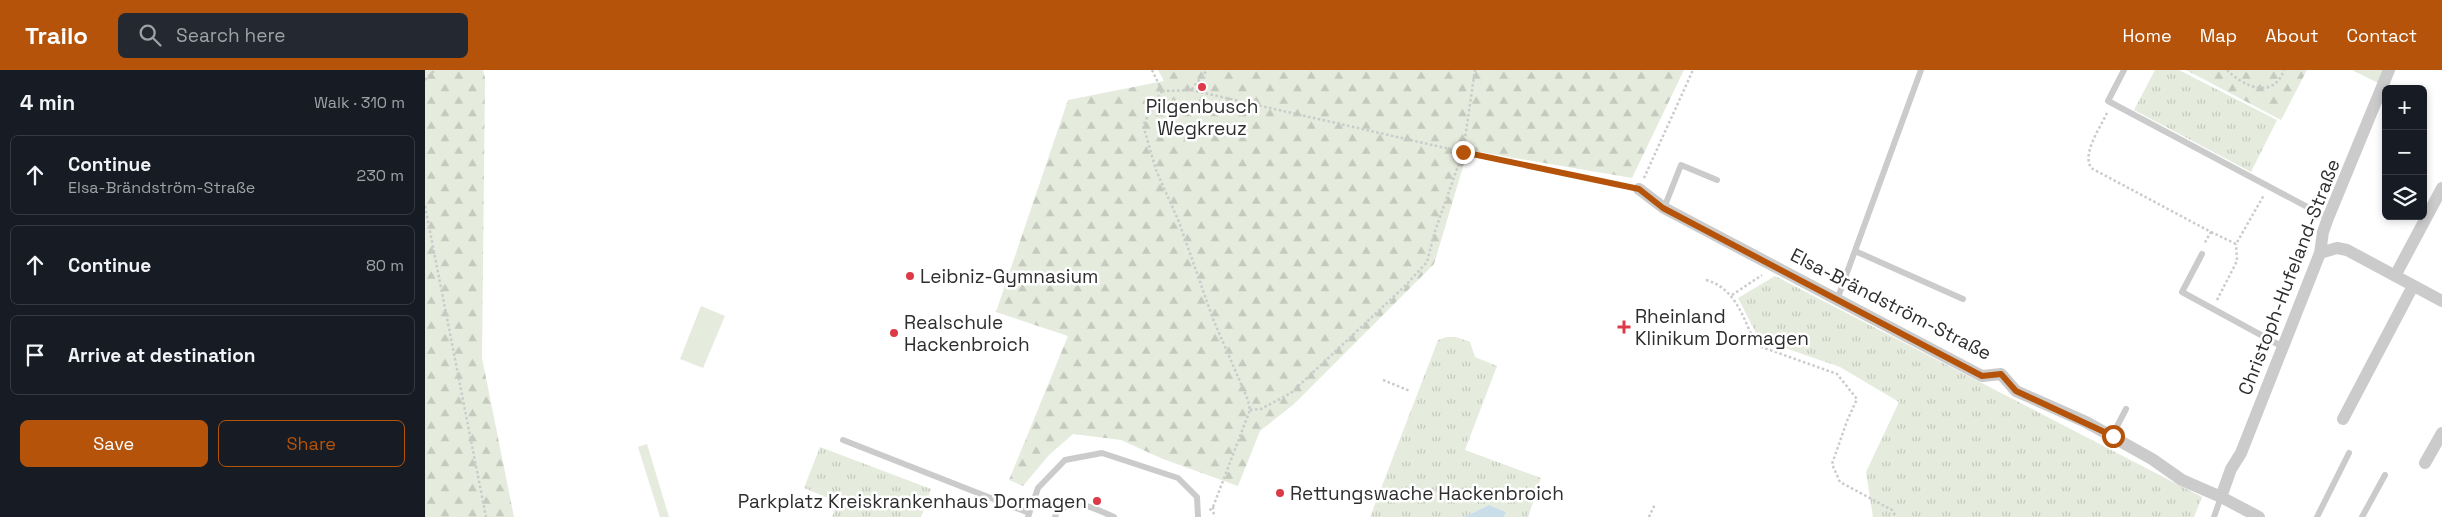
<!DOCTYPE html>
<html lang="en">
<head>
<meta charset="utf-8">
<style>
	body { margin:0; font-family:"Space Grotesk",sans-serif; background:#242831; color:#f1f3f6 }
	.controls { position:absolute; right:15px; top:15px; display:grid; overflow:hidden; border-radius:8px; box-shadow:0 2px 8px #0003 }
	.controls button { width:45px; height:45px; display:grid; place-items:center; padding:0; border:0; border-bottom:1px solid #363941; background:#171b24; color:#f1f3f6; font:25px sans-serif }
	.stop { position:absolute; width:15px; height:15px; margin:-11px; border:4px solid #b45309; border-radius:50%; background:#fff }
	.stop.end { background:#b45309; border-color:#fff; box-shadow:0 1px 5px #0008 }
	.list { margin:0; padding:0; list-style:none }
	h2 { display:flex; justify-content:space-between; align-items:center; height:65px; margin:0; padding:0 20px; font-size:21px }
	h2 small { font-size:16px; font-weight:400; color:#9ea1a6 }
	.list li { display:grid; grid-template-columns:32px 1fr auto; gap:15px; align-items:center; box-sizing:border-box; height:80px; margin:0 10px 10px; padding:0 10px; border:1px solid #363941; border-radius:8px }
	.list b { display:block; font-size:19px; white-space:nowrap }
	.list p { margin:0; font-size:16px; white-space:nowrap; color:#9ea1a6 }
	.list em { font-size:16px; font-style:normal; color:#9ea1a6 }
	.actions { display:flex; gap:10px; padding:15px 20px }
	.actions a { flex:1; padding:11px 0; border:1px solid #b45309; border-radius:8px; text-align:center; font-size:18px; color:#b45309 }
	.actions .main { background:#b45309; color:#fff }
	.icon { flex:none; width:28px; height:28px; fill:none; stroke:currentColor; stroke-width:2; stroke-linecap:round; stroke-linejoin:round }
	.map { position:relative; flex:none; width:2017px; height:447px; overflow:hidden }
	header { display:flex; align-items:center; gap:30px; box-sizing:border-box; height:70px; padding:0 25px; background:#b45309; color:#fff }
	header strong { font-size:24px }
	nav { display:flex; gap:28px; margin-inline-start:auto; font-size:18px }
	.search { width:350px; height:45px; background:#242831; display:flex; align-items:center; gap:12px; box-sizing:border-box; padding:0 18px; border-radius:8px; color:#9ea1a6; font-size:19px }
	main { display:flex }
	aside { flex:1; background:#171b24 }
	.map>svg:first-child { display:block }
	.grass { fill:url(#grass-tufts) }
	.forest { fill:url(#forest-firs) }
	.garden { fill:#e5ebdd }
	.water { fill:#cadeea }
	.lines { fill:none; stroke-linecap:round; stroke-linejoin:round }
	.path { stroke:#cbcbcb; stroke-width:2.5; stroke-dasharray:2.5 2.5; stroke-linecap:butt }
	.service { stroke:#cbcbcb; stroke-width:6 }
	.minor { stroke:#cbcbcb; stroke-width:12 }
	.route { stroke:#b45309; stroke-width:6 }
	.poi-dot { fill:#dc3a46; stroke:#fff; stroke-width:2 }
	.labels { text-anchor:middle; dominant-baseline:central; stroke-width:5; stroke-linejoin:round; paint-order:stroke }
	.poi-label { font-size:19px; fill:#2e2e2e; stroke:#fff; text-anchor:start }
	.street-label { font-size:19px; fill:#2e2e2e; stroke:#fff }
</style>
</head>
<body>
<header>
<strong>Trailo</strong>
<div class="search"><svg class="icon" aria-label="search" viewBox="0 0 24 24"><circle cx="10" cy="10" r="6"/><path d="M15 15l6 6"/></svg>Search here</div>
<nav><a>Home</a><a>Map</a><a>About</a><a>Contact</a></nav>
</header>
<main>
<aside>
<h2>4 min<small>Walk · 310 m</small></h2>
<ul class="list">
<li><svg class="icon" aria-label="ahead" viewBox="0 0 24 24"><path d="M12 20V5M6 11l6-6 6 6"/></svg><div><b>Continue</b><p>Elsa-Brändström-Straße</p></div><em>230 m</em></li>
<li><svg class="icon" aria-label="ahead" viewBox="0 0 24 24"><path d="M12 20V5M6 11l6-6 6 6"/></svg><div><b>Continue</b></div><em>80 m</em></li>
<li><svg class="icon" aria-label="arrive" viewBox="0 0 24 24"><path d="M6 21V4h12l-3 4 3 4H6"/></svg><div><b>Arrive at destination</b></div></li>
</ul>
<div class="actions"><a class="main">Save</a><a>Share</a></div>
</aside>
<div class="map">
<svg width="2017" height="447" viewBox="0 0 2017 447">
	<defs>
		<pattern id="grass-tufts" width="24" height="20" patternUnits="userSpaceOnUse" patternTransform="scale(1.25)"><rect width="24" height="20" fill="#e5ebdd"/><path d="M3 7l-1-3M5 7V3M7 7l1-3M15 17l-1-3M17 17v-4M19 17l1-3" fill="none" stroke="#c5cabe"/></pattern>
		<pattern id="forest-firs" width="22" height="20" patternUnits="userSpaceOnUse" patternTransform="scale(1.25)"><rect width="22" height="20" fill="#e5ebdd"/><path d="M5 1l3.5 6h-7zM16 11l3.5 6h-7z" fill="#c5cabe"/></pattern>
	</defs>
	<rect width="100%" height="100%" fill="#fff"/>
	<path class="grass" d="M 1730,0 L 1754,0 L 1852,50 L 1826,102 L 1709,40 Z
		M 1350,206 L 1777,427 L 1769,447 L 1448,447 L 1441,402 L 1474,332 L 1415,297 L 1334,269 L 1313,228 Z
		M 1022,267 L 1031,267 L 1045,272 L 1050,287 L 1072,296 L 1040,380 L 1116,408 L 1103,447 L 1079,447 L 1081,442 L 1064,435 L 1039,447 L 945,447 L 1013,270 Z
		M 395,377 L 506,419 L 496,447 L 407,447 L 413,432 L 379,418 Z"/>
	<path class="forest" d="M 0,0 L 58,0 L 60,8 L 57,288 L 89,447 L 0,447 Z
		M 733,0 L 1259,0 L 1207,108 L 1043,80 L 1009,194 L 869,334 L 835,361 L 813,416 L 738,389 L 696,370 L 648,364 L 624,385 L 598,416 L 584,410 L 643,266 L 571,242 L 643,30 L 739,11 Z
		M 1761,0 L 1882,0 L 1856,50 Z
		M 1927,0 L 1960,0 L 1955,14 Z"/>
	<path class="garden" d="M 276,236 L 300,246 L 278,298 L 255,289 Z
		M 222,374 L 244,447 L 235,447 L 213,377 Z"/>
	<path class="water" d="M 1064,435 L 1081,442 L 1079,447 L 1039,447 Z"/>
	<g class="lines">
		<path class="path" d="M 727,0 L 737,21
			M 1802,0 C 1819,17 1848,30 1859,0
			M 0,10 L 10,0
			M 766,20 L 1038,82 L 1050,0
			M 737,21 L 718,55 L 731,100 L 754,152 L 788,249 L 823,330 L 825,340 L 788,437 L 783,442
			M 737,21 L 766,20 L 782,0
			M 1682,43 C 1675,58 1657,83 1666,98 L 1786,162 L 1779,174
			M 1219,108 L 1268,0
			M 0,136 L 61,447
			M 1786,162 L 1811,174 L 1839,125
			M 1281,210 C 1311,218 1319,250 1331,275 L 1412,304 L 1432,329 L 1422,351 L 1407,394 L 1415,412 L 1467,440 L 1471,447
			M 1307,225 L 1337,205
			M 1792,230 L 1812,191 L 1811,174
			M 958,310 L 985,321
			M 825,340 L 836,339 L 866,323 L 981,215 L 1002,192 L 1010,161 L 1038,82 L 1201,116
			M 788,437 L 789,447
			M 1224,447 L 1230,434"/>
		<path class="service" d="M 1699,0 L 1683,31 L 1903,148
			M 1239,138 L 1256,95 L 1292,110
			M 1430,181 L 1538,229
			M 1777,184 L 1757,222 L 1858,277
			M 1412,230 L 1496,0
			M 1687,366 L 1701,339
			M 418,370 L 604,443
			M 603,447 L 613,418 L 640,390 L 677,383 L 753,408 L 772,427 L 773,447
			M 630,447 L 632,441 C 655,428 667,438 689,447
			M 1789,447 L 1796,427
			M 1892,447 L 1924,383
			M 1937,447 L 1960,405"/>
		<path class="minor" d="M 1214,119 L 1239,138 L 1557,306 L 1576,304 L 1591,321 L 1661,352 L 1727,389 L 1757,410 L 1796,427 L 1834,447
			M 1895,183 L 1912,178 L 1922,180 L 2017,231
			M 1970,206 L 2017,118
			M 1918,349 L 1988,216
			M 2000,393 L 2017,363
			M 1796,427 L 1806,399 L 1816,383 L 1895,183 L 1898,162 L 1903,148 L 1964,0"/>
	</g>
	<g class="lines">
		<path class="route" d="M 1038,82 L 1214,119 L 1238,138 L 1557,306 L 1576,304 L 1591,321 L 1688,366"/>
	</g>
	<g class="poi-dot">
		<circle cx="777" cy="17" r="5"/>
		<circle cx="485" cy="206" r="5"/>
		<path d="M1196.5 249.5h5v5h5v5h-5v5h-5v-5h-5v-5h5z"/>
		<circle cx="469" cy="263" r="5"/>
		<circle cx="855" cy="423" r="5"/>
		<circle cx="672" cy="431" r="5"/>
	</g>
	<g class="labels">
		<g class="poi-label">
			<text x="777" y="36" text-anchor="middle">Pilgenbusch<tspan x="777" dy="22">Wegkreuz</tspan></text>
			<text x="495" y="206">Leibniz-Gymnasium</text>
			<text x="1210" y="246">Rheinland<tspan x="1210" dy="22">Klinikum Dormagen</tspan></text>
			<text x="479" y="252">Realschule<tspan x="479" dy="22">Hackenbroich</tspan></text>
			<text x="865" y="423">Rettungswache Hackenbroich</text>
			<text x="662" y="431" text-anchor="end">Parkplatz Kreiskrankenhaus Dormagen</text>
		</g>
		<g class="street-label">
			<text transform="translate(1864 207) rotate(-69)">Christoph-Hufeland-Straße</text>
			<text transform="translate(1466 234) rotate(27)">Elsa-Brändström-Straße</text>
		</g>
	</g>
</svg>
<div class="controls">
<button>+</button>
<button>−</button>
<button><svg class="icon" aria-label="layers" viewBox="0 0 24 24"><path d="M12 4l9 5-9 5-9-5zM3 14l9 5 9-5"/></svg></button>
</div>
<div class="stop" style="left:1688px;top:366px"></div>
<div class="stop end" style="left:1038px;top:82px"></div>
</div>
</main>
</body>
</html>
